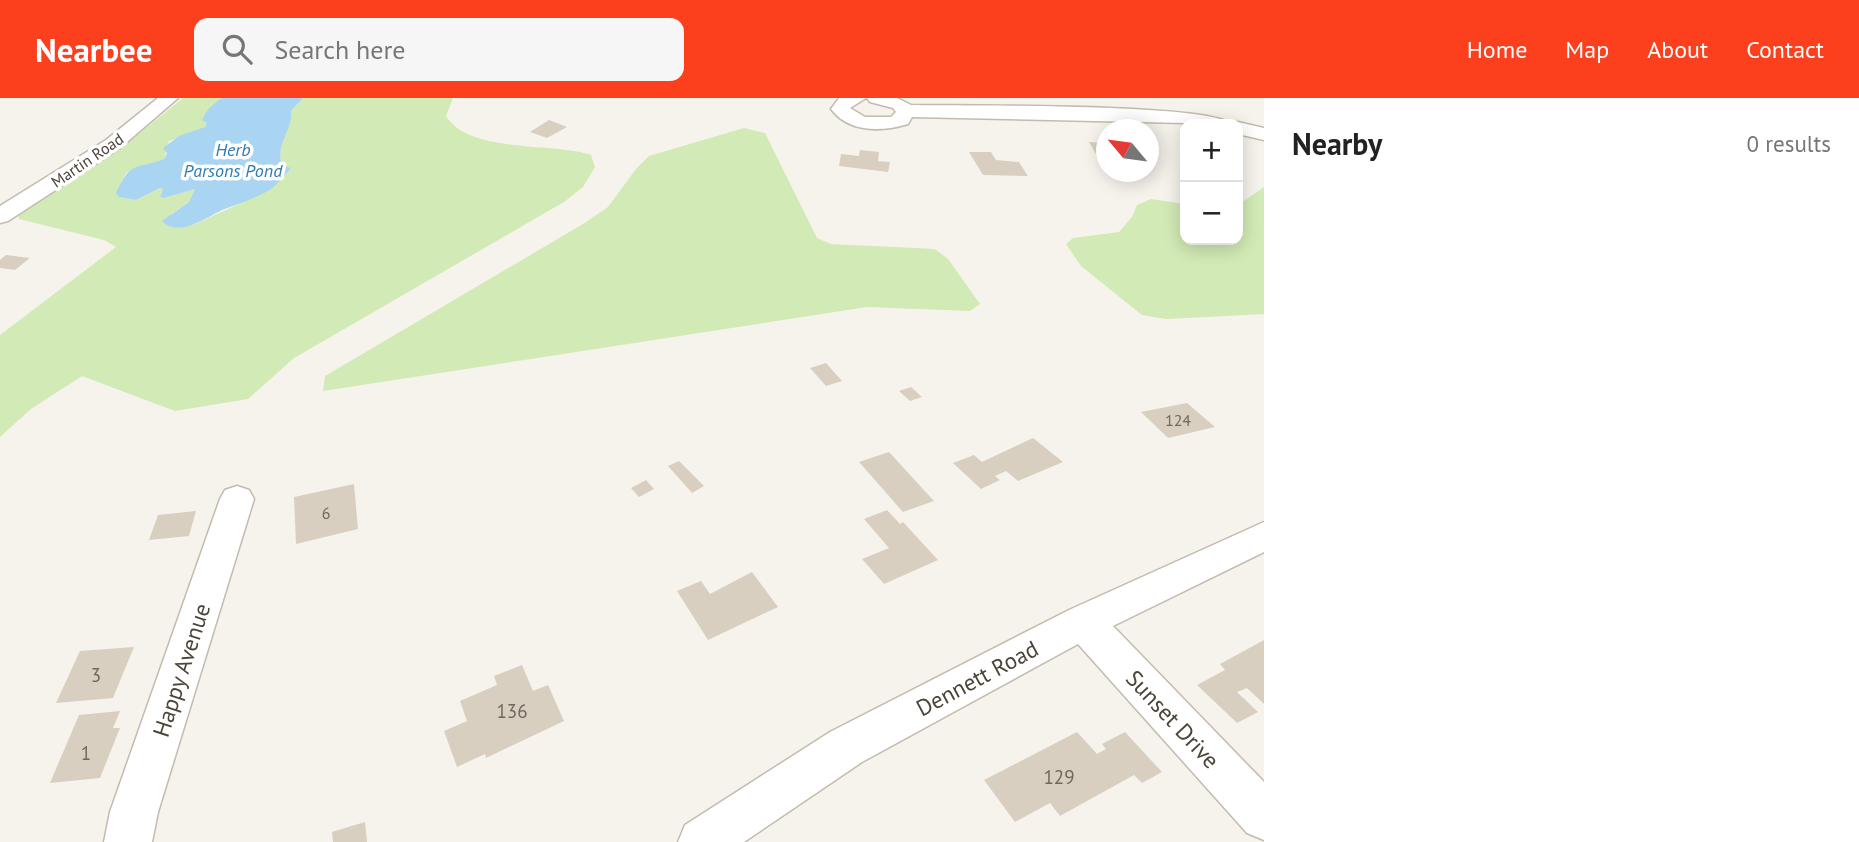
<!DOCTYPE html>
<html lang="en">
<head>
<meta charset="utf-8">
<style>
	body { margin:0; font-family:"PT Sans",sans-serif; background:#f6f6f6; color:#222 }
	.controls { position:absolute; right:21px; top:21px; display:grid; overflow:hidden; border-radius:14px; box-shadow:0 4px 18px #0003 }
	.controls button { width:63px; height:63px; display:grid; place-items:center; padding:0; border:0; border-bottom:2px solid #e0e0e0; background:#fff; color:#222; font:35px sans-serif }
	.compass { position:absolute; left:1096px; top:21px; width:63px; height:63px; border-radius:50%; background:#fff; box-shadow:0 4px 18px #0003; rotate:299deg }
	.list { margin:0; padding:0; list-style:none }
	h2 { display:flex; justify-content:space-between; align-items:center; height:91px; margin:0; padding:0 28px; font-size:30px }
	h2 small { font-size:23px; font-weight:400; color:#767676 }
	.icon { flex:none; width:38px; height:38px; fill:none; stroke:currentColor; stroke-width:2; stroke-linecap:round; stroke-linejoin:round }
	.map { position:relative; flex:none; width:1264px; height:744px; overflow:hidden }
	header { display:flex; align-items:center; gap:42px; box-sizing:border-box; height:98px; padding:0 35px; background:#fc3f1d; color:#fff }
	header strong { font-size:33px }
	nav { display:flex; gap:38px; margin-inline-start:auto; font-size:24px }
	.search { width:490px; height:63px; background:#f6f6f6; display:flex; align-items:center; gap:18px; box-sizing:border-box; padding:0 24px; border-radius:14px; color:#767676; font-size:26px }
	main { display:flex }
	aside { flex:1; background:#fff }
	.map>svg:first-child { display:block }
	.green { fill:#d2eab5 }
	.water { fill:#a9d4f2 }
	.building { fill:#d8cfc1 }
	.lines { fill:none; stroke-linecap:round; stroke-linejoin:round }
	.minor-casing { stroke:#c2bbae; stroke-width:3 }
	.minor { fill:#fff; fill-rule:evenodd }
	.labels { text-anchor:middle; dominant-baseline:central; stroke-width:7; stroke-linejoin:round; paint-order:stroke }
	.far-street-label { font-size:16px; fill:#4b4439; stroke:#fff }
	.number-label { font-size:16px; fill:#6e675b }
	.far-water-label { font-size:18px; font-style:italic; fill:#2e7ab2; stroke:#fff }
	.near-number-label { font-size:19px; fill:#6e675b }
	.near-street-label { font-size:23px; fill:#4b4439; stroke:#fff }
</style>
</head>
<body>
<header>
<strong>Nearbee</strong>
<div class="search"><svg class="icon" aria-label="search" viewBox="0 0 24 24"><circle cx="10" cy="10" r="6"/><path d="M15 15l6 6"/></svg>Search here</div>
<nav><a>Home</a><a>Map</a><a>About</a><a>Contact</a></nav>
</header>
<main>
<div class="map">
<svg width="1264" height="744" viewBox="0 0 1264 744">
	<rect width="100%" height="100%" fill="#f6f3ec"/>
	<path class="green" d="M 183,0 L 222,0 L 203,18 L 207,25 L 206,29 L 169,43 L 164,61 L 126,75 L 118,90 L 119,99 L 136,102 L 160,90 L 163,91 L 160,99 L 164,100 L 195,91 L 189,104 L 171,116 L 193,127 L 269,92 L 283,68 C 273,48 294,32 291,13 L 303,0 L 453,0 L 446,18 C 469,56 554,44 591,57 L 595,69 L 583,89 L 564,104 L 294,260 L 248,301 L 175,313 L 82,278 L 31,311 L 0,339 L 0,237 L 116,149 L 104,142 L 19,121 L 18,118 L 124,48 Z
		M 744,30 L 765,35 L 817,140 L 831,146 L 935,151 L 948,161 L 980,206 L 970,213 L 867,209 L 323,293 L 325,278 L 583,126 L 608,109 L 636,71 L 649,58 Z
		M 1264,89 L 1264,216 L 1166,221 L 1142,217 L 1081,168 L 1066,146 L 1073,140 L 1119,134 L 1132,119 L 1137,107 L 1151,101 L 1185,106 L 1185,142 L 1238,142 L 1238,107 Z"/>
	<path class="water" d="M 222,0 L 303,0 L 291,13 C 294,32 273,48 283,68 L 291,70 C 284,78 276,88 268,93 C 254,101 237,106 222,112 C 205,120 179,140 162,123 L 189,104 L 195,91 L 164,100 L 160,99 L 163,91 L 160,90 L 136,102 L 119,99 L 116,95 C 131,62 135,72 164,61 L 167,55 L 163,50 L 179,38 L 205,29 L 207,25 L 202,22 C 206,12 213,6 222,0 Z"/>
	<path class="building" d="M 549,22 L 567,29 L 547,40 L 530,34 Z
		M 1089,44 L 1106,45 L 1106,57 L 1096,56 Z
		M 860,52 L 879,54 L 878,63 L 890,64 L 888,74 L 839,68 L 841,56 L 859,58 Z
		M 969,54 L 991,54 L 996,62 L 1019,64 L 1028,78 L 983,77 Z
		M 6,157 L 30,160 L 15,172 L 0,170 L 0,162 Z
		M 826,265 L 842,283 L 826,288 L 810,270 Z
		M 911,289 L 922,299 L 910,303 L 899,293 Z
		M 1187,305 L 1215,329 L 1168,340 L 1141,314 Z
		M 1033,340 L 1063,364 L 1018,383 L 1006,373 L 995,378 L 1000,382 L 981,391 L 953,365 L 974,357 L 982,364 Z
		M 889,354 L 934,403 L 903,414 L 859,364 Z
		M 679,363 L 704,388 L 692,395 L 668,368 Z
		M 646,382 L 654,391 L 639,399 L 631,390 Z
		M 354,386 L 358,431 L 296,446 L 294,399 Z
		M 887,412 L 900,426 L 903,424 L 938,462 L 884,486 L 862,461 L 889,450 L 864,421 Z
		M 196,413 L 189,438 L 149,442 L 158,417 Z
		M 752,474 L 778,509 L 708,542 L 677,493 L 701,483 L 710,496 Z
		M 1264,542 L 1264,606 L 1247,590 L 1237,594 L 1258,614 L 1237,625 L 1197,587 L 1225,572 L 1220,566 Z
		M 134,549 L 113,600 L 56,605 L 80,553 Z
		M 522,567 L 533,593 L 548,587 L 564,623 L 486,660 L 485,656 L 457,669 L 444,633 L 467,623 L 460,603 L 497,587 L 494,578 Z
		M 120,613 L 113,630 L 120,630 L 100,680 L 50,685 L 79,617 Z
		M 1077,634 L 1097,656 L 1106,651 L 1102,646 L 1125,634 L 1162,674 L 1142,685 L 1134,677 L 1060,718 L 1050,705 L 1015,724 L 984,682 Z
		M 365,724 L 367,744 L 333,744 L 332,734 Z"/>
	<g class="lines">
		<g class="minor-casing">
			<path id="minor" d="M 158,0 L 178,0 L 120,50 L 8,123 L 0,125 L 0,108 L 106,42 Z
				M 839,0 L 866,0 L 850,10 L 865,19 L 891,19 L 896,14 L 893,10 L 870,4 L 867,0 L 897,0 L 911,7 C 953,8 1213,5 1230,26 L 912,19 L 908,26 C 882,34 849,35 831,11 Z
				M 1238,24 L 1264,30 L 1264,42 L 1238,36 L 1238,26 L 1231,26 Z
				M 237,388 L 249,392 L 254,401 L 158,714 L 152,744 L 104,744 L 110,714 L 220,401 L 225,392 Z
				M 1264,424 L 1264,454 L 1113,528 L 1264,684 L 1264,742 L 1247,735 L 1078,546 L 862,664 L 744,744 L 678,744 L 685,727 L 830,634 L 1069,512 Z"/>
		</g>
		<use href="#minor" class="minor"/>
	</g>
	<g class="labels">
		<g class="far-street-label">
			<text transform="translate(87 62) rotate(-34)">Martin Road</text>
		</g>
		<g class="number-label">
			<text x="1178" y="322">124</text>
			<text x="326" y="415">6</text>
		</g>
		<g class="far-water-label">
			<text x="233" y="51">Herb<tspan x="233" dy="21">Parsons Pond</tspan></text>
		</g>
		<g class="near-number-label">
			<text x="96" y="577">3</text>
			<text x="512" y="613">136</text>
			<text x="86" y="655">1</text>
			<text x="1059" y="679">129</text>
		</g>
		<g class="near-street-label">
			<text transform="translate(181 572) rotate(-72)">Happy Avenue</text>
			<text transform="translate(977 580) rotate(-28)">Dennett Road</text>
			<text transform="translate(1173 621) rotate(47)">Sunset Drive</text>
		</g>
	</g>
</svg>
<div class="controls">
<button>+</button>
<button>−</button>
</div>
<svg class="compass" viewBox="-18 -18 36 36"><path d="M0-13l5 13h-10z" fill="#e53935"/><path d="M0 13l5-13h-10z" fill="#767676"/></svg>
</div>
<aside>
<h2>Nearby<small>0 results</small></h2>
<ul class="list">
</ul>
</aside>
</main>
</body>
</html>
